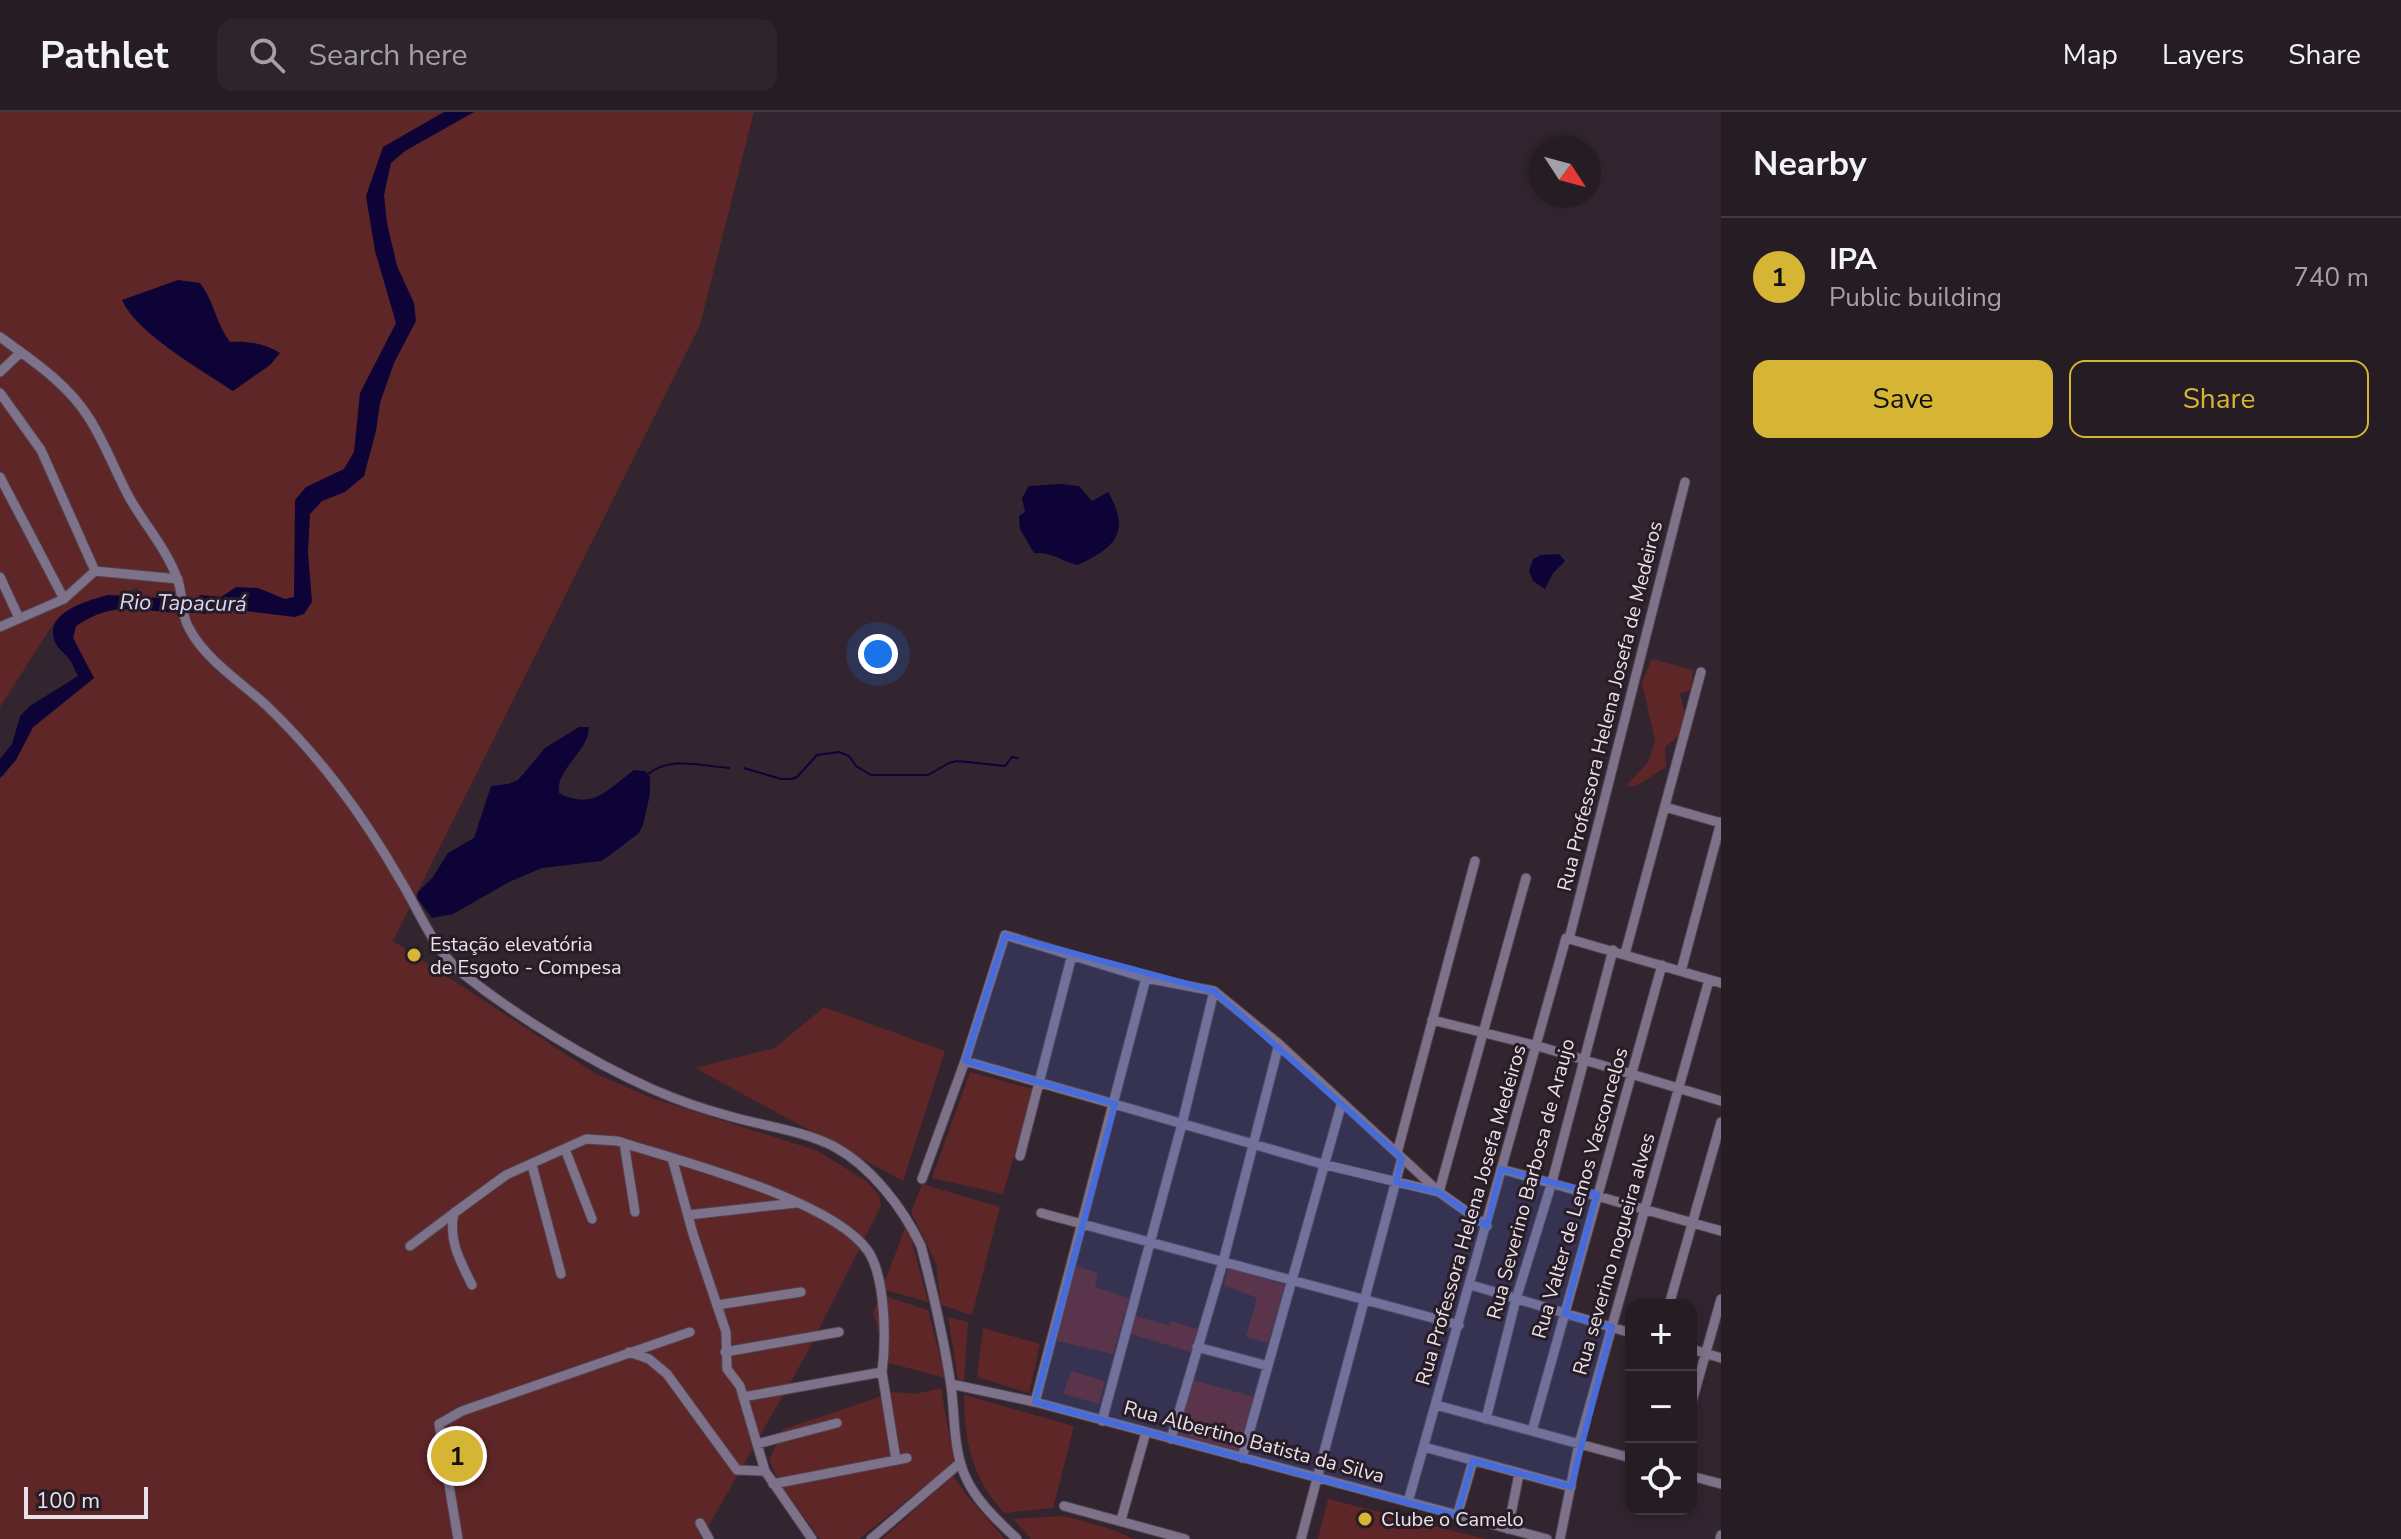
<!DOCTYPE html>
<html lang="en">
<head>
<meta charset="utf-8">
<style>
	body { margin:0; font-family:"Nunito Sans",sans-serif; background:#2e252c; color:#f1f3f6 }
	.controls { position:absolute; right:24px; bottom:24px; display:grid; overflow:hidden; border-radius:16px; box-shadow:0 4px 12px #0003 }
	.controls button { width:72px; height:72px; display:grid; place-items:center; padding:0; border:0; border-bottom:2px solid #423a41; background:#261c24; color:#f1f3f6; font:40px sans-serif }
	.compass { position:absolute; left:1529px; top:24px; width:72px; height:72px; border-radius:50%; background:#261c24; box-shadow:0 4px 12px #0003; rotate:126deg }
	.scale { position:absolute; left:24px; bottom:20px; width:124px; box-sizing:border-box; padding-left:8px; border:4px solid #eae2e9; border-top:0; font-size:22px; line-height:28px; white-space:nowrap; color:#eae2e9; -webkit-text-stroke:6px #281c26; paint-order:stroke }
	.you { position:absolute; left:878px; top:542px; width:28px; height:28px; margin:-20px; border:6px solid #fff; border-radius:50%; background:#1a73e8; box-shadow:0 0 0 12px #1a73e833 }
	.badge { display:grid; place-items:center; width:52px; height:52px; border-radius:50%; background:#d6b534; color:#111; font-size:26px; font-weight:700 }
	.pin { position:absolute; translate:-50% -50%; border:4px solid #fff; box-shadow:0 2px 8px #0006 }
	.list { margin:0; padding:0; list-style:none }
	h2 { display:flex; justify-content:space-between; align-items:center; height:104px; margin:0; padding:0 32px; font-size:34px }
	h2 small { font-size:26px; font-weight:400; color:#a4a1a6 }
	.list li { display:grid; grid-template-columns:52px 1fr auto; gap:24px; align-items:center; box-sizing:border-box; height:120px; padding:0 32px; border-top:2px solid #423a41 }
	.list b { display:block; font-size:30px; white-space:nowrap }
	.list p { margin:0; font-size:26px; white-space:nowrap; color:#a4a1a6 }
	.list em { font-size:26px; font-style:normal; color:#a4a1a6 }
	.actions { display:flex; gap:16px; padding:24px 32px }
	.actions a { flex:1; padding:18px 0; border:2px solid #d6b534; border-radius:16px; text-align:center; font-size:28px; color:#d6b534 }
	.actions .main { background:#d6b534; color:#111 }
	.icon { flex:none; width:44px; height:44px; fill:none; stroke:currentColor; stroke-width:2; stroke-linecap:round; stroke-linejoin:round }
	.map { position:relative; flex:none; width:1721px; height:1427px; overflow:hidden }
	header { display:flex; align-items:center; gap:48px; box-sizing:border-box; height:112px; padding:0 40px; background:#261c24; border-bottom:2px solid #423a41 }
	header strong { font-size:38px }
	nav { display:flex; gap:44px; margin-inline-start:auto; font-size:28px }
	.search { width:560px; height:72px; background:#2e252c; display:flex; align-items:center; gap:20px; box-sizing:border-box; padding:0 28px; border-radius:16px; color:#a4a1a6; font-size:30px }
	main { display:flex }
	aside { flex:1; background:#261c24 }
	.map>svg:first-child { display:block }
	.green { fill:#5f2627 }
	.water { fill:#0e0336 }
	.lines { fill:none; stroke-linecap:round; stroke-linejoin:round }
	.stream { stroke:#0e0336; stroke-width:2 }
	.river { stroke:#0e0336; stroke-width:14 }
	.minor-casing { stroke:#4f434e; stroke-width:11 }
	.minor { stroke:#7e728b; stroke-width:9 }
	.marked { fill:#466cdb; fill-opacity:0.2; stroke:#466cdb; stroke-width:6; stroke-linejoin:round }
	.poi-dot { fill:#d6b534; stroke:#281c26; stroke-width:3 }
	.labels { text-anchor:middle; dominant-baseline:central; stroke-width:6; stroke-linejoin:round; paint-order:stroke }
	.street-label { font-size:20px; fill:#eae2e9; stroke:#281c26 }
	.poi-label { font-size:20px; fill:#eae2e9; stroke:#281c26; text-anchor:start }
	.water-label { font-size:22px; font-style:italic; fill:#d7d9fc; stroke:#281c26 }
</style>
</head>
<body>
<header>
<strong>Pathlet</strong>
<div class="search"><svg class="icon" aria-label="search" viewBox="0 0 24 24"><circle cx="10" cy="10" r="6"/><path d="M15 15l6 6"/></svg>Search here</div>
<nav><a>Map</a><a>Layers</a><a>Share</a></nav>
</header>
<main>
<div class="map">
<svg width="1721" height="1427" viewBox="0 0 1721 1427">
	<rect width="100%" height="100%" fill="#322530"/>
	<path class="green" d="M 0,0 L 754,0 L 700,213 L 393,829 L 596,962 L 652,986 L 818,1039 L 866,1069 L 879,1083 L 881,1094 L 807,1241 L 701,1427 L 0,1427 L 0,666 L 5,663 L 33,616 L 94,566 L 73,526 L 76,514 C 108,493 119,497 153,499 L 137,476 L 55,509 L 0,595 Z
		M 1652,547 L 1693,558 L 1691,578 L 1680,581 L 1684,600 L 1679,624 L 1665,635 L 1666,655 L 1636,674 L 1626,674 L 1648,650 L 1655,629 L 1642,570 Z
		M 824,895 L 945,939 L 903,1069 L 695,956 L 775,936 Z
		M 970,960 L 1033,977 L 1003,1082 L 932,1066 Z
		M 922,1072 L 1000,1095 L 972,1203 L 941,1193 L 936,1151 L 911,1100 Z
		M 907,1111 L 928,1190 L 882,1177 Z
		M 1076,1154 L 1098,1161 L 1095,1175 L 1129,1186 L 1113,1242 L 1057,1229 Z
		M 1228,1156 L 1285,1173 L 1268,1231 L 1246,1225 L 1257,1186 L 1224,1173 Z
		M 881,1183 L 928,1198 L 946,1266 L 889,1251 L 873,1201 Z
		M 1136,1204 L 1170,1214 L 1171,1209 L 1198,1217 L 1191,1240 L 1130,1222 Z
		M 948,1205 L 968,1210 L 964,1269 L 958,1267 Z
		M 983,1216 L 1040,1232 L 1029,1281 L 977,1265 Z
		M 1071,1259 L 1105,1269 L 1099,1292 L 1063,1282 Z
		M 1193,1268 L 1255,1285 L 1239,1341 L 1175,1324 Z
		M 941,1276 L 954,1350 L 859,1427 L 820,1427 L 779,1370 L 769,1348 L 784,1317 L 894,1280 L 916,1282 Z
		M 964,1283 L 1074,1314 L 1053,1396 L 1004,1401 C 971,1363 965,1332 964,1283 Z
		M 953,1364 L 968,1385 L 1005,1427 L 882,1427 Z
		M 1328,1387 L 1486,1427 L 1318,1427 Z
		M 1065,1404 L 1111,1417 L 1134,1427 L 1031,1427 L 1013,1407 Z"/>
	<path class="water" d="M 444,0 L 474,0 L 405,39 L 391,51 L 384,83 L 387,111 L 397,154 L 414,191 L 416,209 L 394,251 L 380,291 L 376,319 L 364,364 L 345,380 L 322,389 L 310,402 L 308,440 L 312,490 L 304,502 L 295,505 L 231,497 L 203,502 L 199,483 L 221,485 L 236,475 L 258,476 L 285,487 L 294,485 L 295,388 L 306,375 L 344,357 L 354,340 L 360,281 L 396,211 L 375,139 L 366,84 L 383,35 Z
		M 178,168 L 200,171 C 214,189 216,212 230,230 C 249,229 263,231 280,241 L 270,253 L 233,279 C 202,258 137,222 122,188 Z
		M 1060,372 L 1079,374 L 1092,389 L 1108,380 C 1132,421 1114,436 1078,453 C 1061,449 1052,440 1034,441 L 1020,417 L 1019,404 L 1025,400 L 1022,386 L 1029,374 Z
		M 1559,442 L 1565,449 L 1553,461 L 1545,477 L 1533,469 L 1529,459 L 1533,447 L 1541,443 Z
		M 108,483 L 179,487 L 180,501 C 138,499 114,488 76,514 L 73,526 L 94,566 L 33,615 L 16,648 L 0,666 L 0,647 L 12,632 L 20,604 L 30,594 L 78,564 C 75,559 73,552 69,547 C 65,541 59,538 56,532 C 41,501 86,489 108,483 Z
		M 579,615 L 589,615 C 589,640 555,657 559,681 C 593,699 608,677 634,658 L 645,659 L 650,665 L 650,682 L 643,713 L 639,721 L 609,744 L 601,749 L 542,756 L 509,770 L 453,802 L 432,806 L 417,786 L 418,780 L 433,765 L 448,741 L 474,726 L 491,674 L 508,672 L 518,668 L 545,636 Z"/>
	<g class="lines">
		<path class="stream" d="M 744,656 L 781,667 L 792,667 L 797,665 L 817,643 L 839,640 L 849,644 L 856,654 L 871,663 L 928,663 L 949,651 L 957,649 L 1005,654 L 1012,645 L 1018,646
			M 648,662 C 671,644 701,654 729,656"/>
		<path class="river" d="M 171,493 L 199,494 L 218,492"/>
		<g class="minor-casing">
			<path id="minor" d="M 0,225 C 33,249 67,271 89,306 C 105,331 115,359 129,385 C 144,412 166,436 177,466 C 184,483 180,502 190,518 C 207,549 241,570 267,594 C 293,619 317,646 339,675 C 362,705 383,738 402,771 C 420,801 434,838 462,861 C 516,904 589,949 652,977 C 677,988 703,997 729,1004 C 763,1014 801,1018 833,1034 C 871,1054 903,1096 921,1134 C 933,1180 944,1227 951,1274 C 955,1303 953,1339 966,1366 C 977,1390 998,1409 1017,1427
				M 0,260 L 21,240
				M 0,281 L 41,338 L 95,459
				M 0,365 L 64,487
				M 0,465 L 19,506
				M 0,515 L 64,487 L 95,459 L 178,467
				M 1665,695 L 1721,711
				M 1569,827 L 1685,370
				M 1625,842 L 1701,560
				M 1681,859 L 1721,710
				M 1432,908 L 1538,934 L 1721,989
				M 965,949 L 1322,1052 L 1439,1080 L 1526,766
				M 624,1031 L 635,1100
				M 565,1037 L 592,1107
				M 1397,1041 L 1475,749
				M 1020,1044 L 1072,843
				M 672,1046 L 693,1122 L 726,1220 L 727,1257 L 740,1274 L 765,1359
				M 532,1053 L 561,1162
				M 1501,1057 L 1721,1119
				M 922,1067 L 965,949 L 1005,823 L 1146,866 L 1214,879 L 1279,932 L 1439,1080 L 1487,1114
				M 1041,1101 L 1459,1213
				M 688,1103 L 796,1091
				M 410,1134 L 454,1101
				M 472,1173 C 460,1149 448,1128 454,1101 L 506,1063 L 586,1027 L 617,1029 C 679,1049 832,1087 868,1139 C 886,1166 886,1229 882,1260
				M 1471,1173 L 1631,1221
				M 717,1193 L 801,1180
				M 1669,1193 L 1721,1010
				M 1197,1235 L 1268,1254
				M 1691,1237 L 1721,1246
				M 629,1240 L 649,1247 L 667,1262 L 737,1358 L 765,1359 L 812,1427
				M 725,1240 L 839,1220
				M 951,1272 L 1035,1290 L 1547,1427
				M 743,1285 L 882,1260 L 896,1348
				M 1035,1290 L 1146,866
				M 1436,1293 L 1631,1346
				M 1691,1293 L 1721,1187
				M 1486,1307 L 1516,1187 L 1552,1070 L 1613,838
				M 1102,1309 L 1182,1012 L 1214,879
				M 1532,1319 L 1662,853
				M 1171,1327 L 1223,1150 L 1279,932
				M 757,1332 L 837,1311
				M 1424,1335 L 1571,1375
				M 1242,1346 L 1342,990
				M 1691,1364 L 1721,1372
				M 773,1372 L 907,1346
				M 1408,1390 L 1566,826 L 1721,871
				M 1064,1394 L 1185,1427
				M 1457,1404 L 1473,1349
				M 1121,1408 L 1146,1320
				M 700,1411 L 709,1427
				M 1508,1417 L 1519,1362
				M 458,1427 L 439,1312 L 462,1299 L 690,1220
				M 871,1427 L 960,1351
				M 1301,1427 L 1402,1046
				M 1560,1427 L 1579,1332 L 1709,868
				M 1720,1427 L 1721,1423"/>
		</g>
		<use href="#minor" class="minor"/>
	</g>
	<path class="marked" d="M 1005,823 L 1214,879 L 1402,1046 L 1396,1070 L 1439,1080 L 1487,1114 L 1501,1057 L 1597,1082 L 1565,1202 L 1612,1215 L 1571,1375 L 1473,1349 L 1457,1404 L 1035,1290 L 1115,992 L 965,949 Z"/>
	<g class="poi-dot">
		<circle cx="414" cy="843" r="8"/>
		<circle cx="1365" cy="1407" r="8"/>
	</g>
	<g class="labels">
		<g class="street-label">
			<text transform="translate(1610 594) rotate(-76)">Rua Professora Helena Josefa de Medeiros</text>
			<text transform="translate(1531 1067) rotate(-75)">Rua Severino Barbosa de Araujo</text>
			<text transform="translate(1580 1081) rotate(-74)">Rua Valter de Lemos Vasconcelos</text>
			<text transform="translate(1471 1103) rotate(-74)">Rua Professora Helena Josefa Medeiros</text>
			<text transform="translate(1614 1142) rotate(-74)">Rua severino nogueira alves</text>
			<text transform="translate(1254 1330) rotate(15)">Rua Albertino Batista da Silva</text>
		</g>
		<g class="poi-label">
			<text x="430" y="832">Estação elevatória<tspan x="430" dy="23">de Esgoto - Compesa</tspan></text>
			<text x="1381" y="1407">Clube o Camelo</text>
		</g>
		<g class="water-label">
			<text transform="translate(183 491) rotate(1)">Rio Tapacurá</text>
		</g>
	</g>
</svg>
<div class="controls">
<button>+</button>
<button>−</button>
<button><svg class="icon" aria-label="locate" viewBox="0 0 24 24"><circle cx="12" cy="12" r="6"/><path d="M12 2v4M12 18v4M2 12h4M18 12h4"/></svg></button>
</div>
<svg class="compass" viewBox="-18 -18 36 36"><path d="M0-13l5 13h-10z" fill="#e53935"/><path d="M0 13l5-13h-10z" fill="#a4a1a6"/></svg>
<div class="scale">100 m</div>
<div class="you"></div>
<div class="pin badge" style="left:457px;top:1344px">1</div>
</div>
<aside>
<h2>Nearby<small></small></h2>
<ul class="list">
<li><span class="badge">1</span><div><b>IPA</b><p>Public building</p></div><em>740 m</em></li>
</ul>
<div class="actions"><a class="main">Save</a><a>Share</a></div>
</aside>
</main>
</body>
</html>
